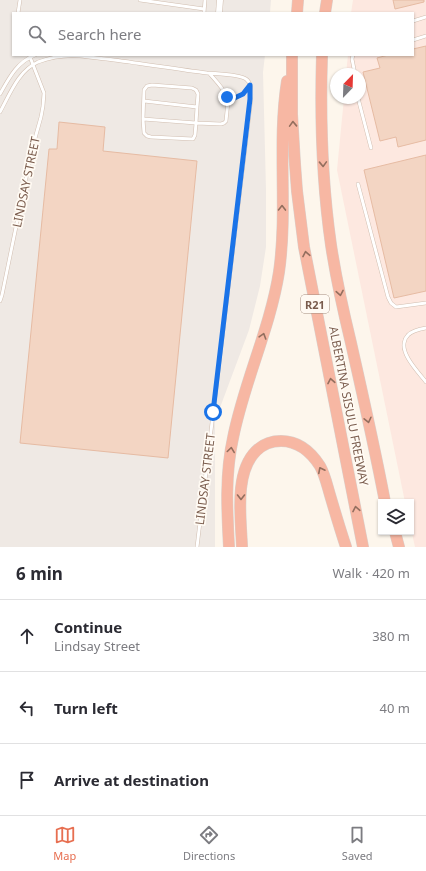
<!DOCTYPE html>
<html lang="en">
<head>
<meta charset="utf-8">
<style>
	body { margin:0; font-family:"Noto Sans",sans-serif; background:#f2f2f3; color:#2b2b33 }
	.controls { position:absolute; right:12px; bottom:12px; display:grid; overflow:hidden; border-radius:0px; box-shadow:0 1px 3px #0004 }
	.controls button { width:36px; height:36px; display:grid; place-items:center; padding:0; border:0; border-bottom:1px solid #e1e1e2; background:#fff; color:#2b2b33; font:20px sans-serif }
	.compass { position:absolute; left:330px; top:68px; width:36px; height:36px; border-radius:50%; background:#fff; box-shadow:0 1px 3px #0004; rotate:23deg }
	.stop { position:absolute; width:12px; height:12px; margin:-9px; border:3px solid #1a73e8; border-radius:50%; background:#fff }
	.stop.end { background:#1a73e8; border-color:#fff; box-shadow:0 1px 4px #0008 }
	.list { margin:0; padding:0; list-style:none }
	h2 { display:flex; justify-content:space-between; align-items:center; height:52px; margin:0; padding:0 16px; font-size:17px }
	h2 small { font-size:13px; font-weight:400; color:#7c7c81 }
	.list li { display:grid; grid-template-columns:26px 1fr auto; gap:12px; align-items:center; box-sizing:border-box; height:72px; padding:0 16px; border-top:1px solid #e1e1e2 }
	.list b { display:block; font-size:15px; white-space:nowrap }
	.list p { margin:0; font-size:13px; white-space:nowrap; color:#7c7c81 }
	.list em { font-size:13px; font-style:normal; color:#7c7c81 }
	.icon { flex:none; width:22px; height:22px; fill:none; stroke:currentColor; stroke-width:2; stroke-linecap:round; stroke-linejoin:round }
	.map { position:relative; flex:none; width:426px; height:547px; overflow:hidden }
	.search { position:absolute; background:#fff; box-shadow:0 1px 3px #0004; left:12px; right:12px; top:12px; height:44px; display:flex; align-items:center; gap:10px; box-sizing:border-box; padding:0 14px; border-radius:0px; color:#7c7c81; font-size:15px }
	.sheet { height:268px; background:#fff }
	nav { display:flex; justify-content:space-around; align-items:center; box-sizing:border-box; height:56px; border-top:1px solid #e1e1e2; background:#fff; font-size:11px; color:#7c7c81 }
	nav a { display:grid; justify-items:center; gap:2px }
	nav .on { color:#e76f51 }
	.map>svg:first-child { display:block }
	.commercial { fill:#fde8e0 }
	.industrial { fill:#efe9e4 }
	.building { fill:#f3d5c3; stroke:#e6bba3 }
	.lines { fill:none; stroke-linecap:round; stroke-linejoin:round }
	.service-casing { stroke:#d1beb0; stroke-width:4 }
	.minor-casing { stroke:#d1beb0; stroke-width:7 }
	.motorway-casing { stroke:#dad1cd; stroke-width:12 }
	.service { stroke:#fff; stroke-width:3 }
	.minor { stroke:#fff; stroke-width:6 }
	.motorway { stroke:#f7b7a3; stroke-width:11 }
	.oneway { stroke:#936e5e }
	.route { stroke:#1a73e8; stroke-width:5 }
	.labels { text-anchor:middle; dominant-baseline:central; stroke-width:3.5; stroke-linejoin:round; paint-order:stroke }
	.shield { fill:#fffaf3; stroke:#a28b7f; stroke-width:1 }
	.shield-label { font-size:11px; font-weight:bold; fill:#7a5c4d }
	.street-label { font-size:12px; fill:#7a5c4d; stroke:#fffaf3 }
</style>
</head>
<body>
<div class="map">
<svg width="426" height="547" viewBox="0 0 426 547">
	<rect width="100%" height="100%" fill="#fdf6ec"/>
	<path class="commercial" d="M 353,0 L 426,0 L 426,547 L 415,547 L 411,529 L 411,502 L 405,502 L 337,170 L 344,98 L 360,98 L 360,74 L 346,74 L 348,55 L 413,55 L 413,13 L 351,13 Z"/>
	<path class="industrial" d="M 0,0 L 271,0 L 270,13 L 13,13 L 13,55 L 265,55 L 263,72 L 266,190 L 266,247 L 260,286 L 249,330 L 215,421 L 215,547 L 0,547 Z"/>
	<path class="building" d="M 393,0 L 424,0 L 424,2 L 395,9 Z
		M 426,46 L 426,140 L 398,147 L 396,137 L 380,141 L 363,72 L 380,68 L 377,58 L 388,55 L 413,55 L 413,49 Z
		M 59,122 L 105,127 L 103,151 L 197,161 L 168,458 L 20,443 L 49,149 L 57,149 Z
		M 426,155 L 426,291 L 394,298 L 364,170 Z"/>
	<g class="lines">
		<g class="service-casing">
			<path id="service" d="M 140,0 L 204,9
				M 18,13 L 20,0
				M 204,13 L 205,0
				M 413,21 L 426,17
				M 413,40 L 426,36
				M 353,55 L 352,59 L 355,74
				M 209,73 C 217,82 225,90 228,101 L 243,94 L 250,85
				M 0,94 C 9,78 17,62 35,55
				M 358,98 L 371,148
				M 197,107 L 198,94 L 196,90 L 192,88 L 152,85 L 147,86 L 144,90 L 143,119 L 144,133 L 147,136 L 151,137 L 193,139 L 195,135 L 196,123 L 221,124 L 224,123 L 226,121 L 228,101
				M 0,112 C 10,94 18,71 38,62 C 51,57 67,55 80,56 C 91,57 102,59 114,60 C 145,64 176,69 207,73 C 217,74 238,74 246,79 C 252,83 251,92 251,99 L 197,547
				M 143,119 L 196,123 L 197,107 L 144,101
				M 358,184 L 388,297 L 391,303 L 396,307 L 426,303
				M 0,301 L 2,295 L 32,149 L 41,117 L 43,106 L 44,93 L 30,57
				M 426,328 C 420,329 412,331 408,335 C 407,337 405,338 405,340 C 399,353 419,373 426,382"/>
		</g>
		<g class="minor-casing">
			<path id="minor" d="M 219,13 L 220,0"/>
		</g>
		<g class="motorway-casing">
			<path id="motorway" d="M 297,13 L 298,0
				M 325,13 L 327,0
				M 292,55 L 292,114 L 295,164 L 297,191 L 304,247 L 363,547
				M 322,55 C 320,119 322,182 331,245 C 336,278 343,310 351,343 C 363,396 375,449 385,502
				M 395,532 L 399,547
				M 229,547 C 227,511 225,474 233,438 C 244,382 270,329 279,272 C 288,209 277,144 287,81
				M 242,547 C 241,518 234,473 256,451 C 263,444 272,441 281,441 C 299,441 311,452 320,466 C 325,475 327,485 330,495 C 335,512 340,529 346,547"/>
		</g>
		<use href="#service" class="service"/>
		<use href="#minor" class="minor"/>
		<use href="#motorway" class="motorway"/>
	</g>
	<defs><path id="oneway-chevron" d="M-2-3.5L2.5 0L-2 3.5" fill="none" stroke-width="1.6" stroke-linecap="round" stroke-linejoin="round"/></defs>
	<g class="oneway">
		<use href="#oneway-chevron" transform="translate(293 124) rotate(-92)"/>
		<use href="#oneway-chevron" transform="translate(323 164) rotate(88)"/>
		<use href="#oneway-chevron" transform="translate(282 208) rotate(-89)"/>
		<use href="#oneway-chevron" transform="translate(306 254) rotate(-101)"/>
		<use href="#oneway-chevron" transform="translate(340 293) rotate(80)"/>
		<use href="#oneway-chevron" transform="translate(263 336) rotate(-73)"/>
		<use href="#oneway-chevron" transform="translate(331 381) rotate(-101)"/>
		<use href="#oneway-chevron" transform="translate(368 420) rotate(77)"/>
		<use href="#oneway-chevron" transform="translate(231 450) rotate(-82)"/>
		<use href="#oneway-chevron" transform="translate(321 470) rotate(-117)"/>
		<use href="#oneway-chevron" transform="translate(241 497) rotate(90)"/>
		<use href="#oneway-chevron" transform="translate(356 509) rotate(-101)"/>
	</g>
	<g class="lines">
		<path class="route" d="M 213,412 L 250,99 L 250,85 L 243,94 L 228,101 L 227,97"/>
	</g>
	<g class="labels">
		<rect class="shield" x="301" y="295" width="28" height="18" rx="3"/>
		<g class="shield-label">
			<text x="315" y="304">R21</text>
		</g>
		<g class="street-label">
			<text transform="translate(26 182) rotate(-78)">LINDSAY STREET</text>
			<text transform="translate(349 406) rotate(79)">ALBERTINA SISULU FREEWAY</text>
			<text transform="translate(205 479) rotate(-83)">LINDSAY STREET</text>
		</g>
	</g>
</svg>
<div class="controls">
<button><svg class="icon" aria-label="layers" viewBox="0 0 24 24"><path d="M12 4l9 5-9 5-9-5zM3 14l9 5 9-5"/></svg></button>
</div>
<svg class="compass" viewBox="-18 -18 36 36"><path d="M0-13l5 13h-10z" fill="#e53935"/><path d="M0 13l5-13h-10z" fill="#7c7c81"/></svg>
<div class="stop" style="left:213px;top:412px"></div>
<div class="stop end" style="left:227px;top:97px"></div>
<div class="search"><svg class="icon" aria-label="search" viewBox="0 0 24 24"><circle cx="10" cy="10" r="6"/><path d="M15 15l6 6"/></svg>Search here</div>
</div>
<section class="sheet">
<h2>6 min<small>Walk · 420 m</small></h2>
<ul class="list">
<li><svg class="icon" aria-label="ahead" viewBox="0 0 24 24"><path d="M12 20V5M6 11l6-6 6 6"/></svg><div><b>Continue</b><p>Lindsay Street</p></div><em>380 m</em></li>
<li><svg class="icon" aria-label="left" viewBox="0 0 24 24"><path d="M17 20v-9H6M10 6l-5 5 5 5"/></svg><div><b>Turn left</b></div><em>40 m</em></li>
<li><svg class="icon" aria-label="arrive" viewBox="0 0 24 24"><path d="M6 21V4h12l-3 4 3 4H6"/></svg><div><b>Arrive at destination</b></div></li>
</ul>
</section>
<nav>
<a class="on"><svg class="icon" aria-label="map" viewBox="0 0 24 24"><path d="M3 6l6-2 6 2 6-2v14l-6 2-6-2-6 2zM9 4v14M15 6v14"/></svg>Map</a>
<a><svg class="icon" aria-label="directions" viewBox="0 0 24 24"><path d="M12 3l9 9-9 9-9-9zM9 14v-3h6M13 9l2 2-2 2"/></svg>Directions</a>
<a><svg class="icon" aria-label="saved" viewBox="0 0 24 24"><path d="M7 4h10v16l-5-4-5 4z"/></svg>Saved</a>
</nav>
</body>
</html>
